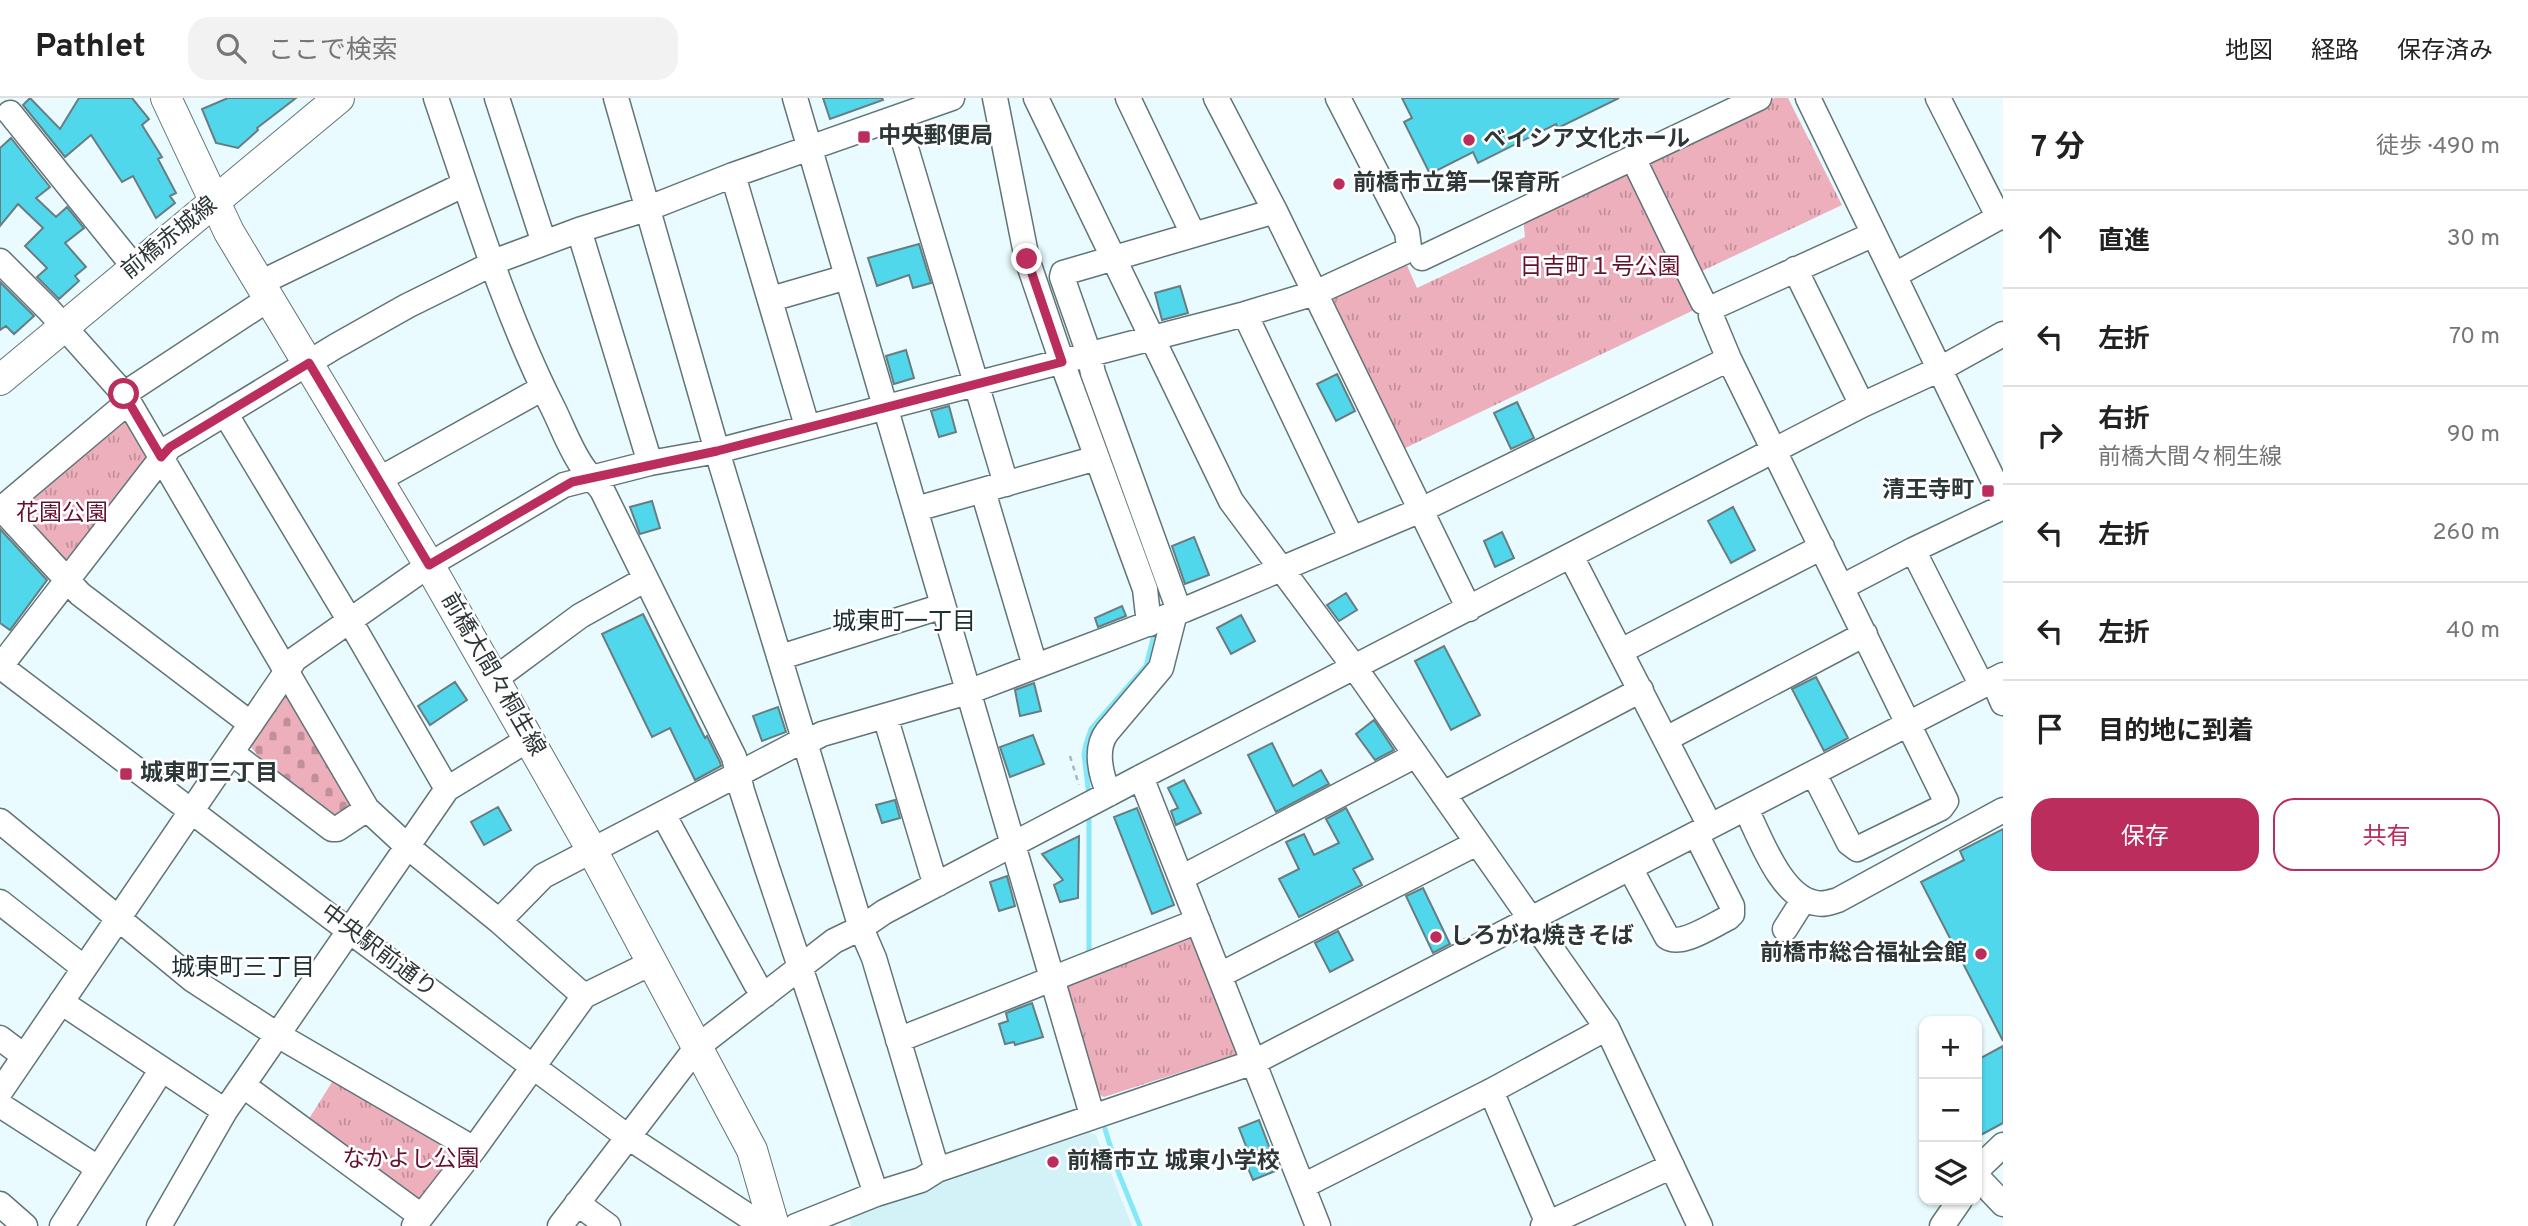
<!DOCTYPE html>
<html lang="ja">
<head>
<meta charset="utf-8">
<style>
	body { margin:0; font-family:Overpass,"Noto Sans JP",sans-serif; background:#f2f2f2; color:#222 }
	.controls { position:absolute; right:21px; bottom:21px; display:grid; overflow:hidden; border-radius:14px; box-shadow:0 2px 5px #0004 }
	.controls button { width:63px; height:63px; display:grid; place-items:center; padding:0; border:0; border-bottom:2px solid #e0e0e0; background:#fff; color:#222; font:35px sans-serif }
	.stop { position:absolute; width:21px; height:21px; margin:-16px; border:5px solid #bb2d5d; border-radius:50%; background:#fff }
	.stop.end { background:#bb2d5d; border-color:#fff; box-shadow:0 2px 7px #0008 }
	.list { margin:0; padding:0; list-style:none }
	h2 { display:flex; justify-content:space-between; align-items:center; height:91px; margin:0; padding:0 28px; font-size:30px }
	h2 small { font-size:23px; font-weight:400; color:#767676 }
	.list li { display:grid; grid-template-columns:46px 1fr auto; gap:21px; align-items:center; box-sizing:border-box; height:98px; padding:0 28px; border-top:2px solid #e0e0e0 }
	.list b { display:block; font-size:26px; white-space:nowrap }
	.list p { margin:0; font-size:23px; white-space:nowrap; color:#767676 }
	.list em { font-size:23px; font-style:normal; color:#767676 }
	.actions { display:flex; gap:14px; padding:21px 28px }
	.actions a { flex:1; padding:16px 0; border:2px solid #bb2d5d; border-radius:21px; text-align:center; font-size:24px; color:#bb2d5d }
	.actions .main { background:#bb2d5d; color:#fff }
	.icon { flex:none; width:38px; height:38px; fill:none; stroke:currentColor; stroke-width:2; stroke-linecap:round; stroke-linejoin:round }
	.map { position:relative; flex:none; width:2003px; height:1128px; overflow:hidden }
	header { display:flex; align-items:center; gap:42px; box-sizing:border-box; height:98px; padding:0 35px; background:#fff; border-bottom:2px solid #e0e0e0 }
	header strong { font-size:33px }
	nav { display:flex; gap:38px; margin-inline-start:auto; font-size:24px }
	.search { width:490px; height:63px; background:#f2f2f2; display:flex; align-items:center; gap:18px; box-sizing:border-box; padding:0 24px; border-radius:21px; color:#767676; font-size:26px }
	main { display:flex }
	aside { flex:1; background:#fff }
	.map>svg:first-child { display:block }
	.built { fill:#d2f2f7 }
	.grass { fill:url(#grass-tufts) }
	.cemetery { fill:url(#cemetery-stones) }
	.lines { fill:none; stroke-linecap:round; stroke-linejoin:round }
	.stream { stroke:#86e7f8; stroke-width:5 }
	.building { fill:#50d7ec; stroke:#697c80; stroke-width:2 }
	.minor-casing { stroke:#617579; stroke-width:27 }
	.major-casing { stroke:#617579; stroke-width:32 }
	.path { stroke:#a9b8ba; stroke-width:2.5; stroke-dasharray:5 5; stroke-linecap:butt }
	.minor { stroke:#fff; stroke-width:24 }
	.major { stroke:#fff; stroke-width:30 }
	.route { stroke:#bb2d5d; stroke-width:9 }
	.poi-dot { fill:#bb2d5d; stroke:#fff; stroke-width:2.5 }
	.labels { text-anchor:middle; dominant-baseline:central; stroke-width:5; stroke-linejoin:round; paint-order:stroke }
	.poi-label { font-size:23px; font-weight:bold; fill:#2e3738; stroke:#fff; text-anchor:start }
	.street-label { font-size:23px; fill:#2e3738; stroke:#fff }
	.park-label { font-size:23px; fill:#65102e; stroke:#fff }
	.neighbourhood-label { font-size:24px; fill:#1d2f32; stroke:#fff }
</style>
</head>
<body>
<header>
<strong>Pathlet</strong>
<div class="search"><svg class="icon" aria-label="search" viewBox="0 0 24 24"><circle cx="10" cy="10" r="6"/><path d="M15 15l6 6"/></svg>ここで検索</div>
<nav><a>地図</a><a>経路</a><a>保存済み</a></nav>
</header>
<main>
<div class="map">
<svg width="2003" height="1128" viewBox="0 0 2003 1128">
	<defs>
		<pattern id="grass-tufts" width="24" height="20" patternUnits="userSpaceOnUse" patternTransform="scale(1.75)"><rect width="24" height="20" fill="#eeafbc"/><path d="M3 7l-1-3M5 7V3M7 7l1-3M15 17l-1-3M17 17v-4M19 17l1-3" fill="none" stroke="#c18f9a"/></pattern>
		<pattern id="cemetery-stones" width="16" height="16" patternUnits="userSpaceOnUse" patternTransform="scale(1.75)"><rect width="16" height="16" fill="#eeafbc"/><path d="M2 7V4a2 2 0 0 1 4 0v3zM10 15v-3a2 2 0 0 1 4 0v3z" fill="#c18f9a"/></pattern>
	</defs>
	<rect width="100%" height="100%" fill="#e9fbfe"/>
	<path class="built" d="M 1087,1033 L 1096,1037 L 1132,1128 L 851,1128 L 849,1119 Z"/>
	<path class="grass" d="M 1775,0 L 1788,0 L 1842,107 L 1683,182 L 1696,211 L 1397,354 L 1323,204 L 1406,165 L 1417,190 L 1525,139 L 1523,120 Z
		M 117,324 L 127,324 L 146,358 L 146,364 L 68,468 L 13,409 Z
		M 1189,835 L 1197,839 L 1242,948 L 1237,956 L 1104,999 L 1094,994 L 1063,890 Z
		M 334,981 L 453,1047 L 457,1057 L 423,1102 L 413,1104 L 305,1027 Z"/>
	<path class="cemetery" d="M 282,595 L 291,596 L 357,709 L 338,727 L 263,664 L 248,645 Z"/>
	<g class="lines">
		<path class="stream" d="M 1089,698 L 1084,656 L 1086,646 L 1091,631 L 1146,568 L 1156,529
			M 1089,859 L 1089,715
			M 1105,1031 L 1119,1076 L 1140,1128"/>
	</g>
	<path class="building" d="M 30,0 L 60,31 L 79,0 L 132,0 L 149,21 L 142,27 L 162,59 L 158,61 L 176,95 L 170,98 L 175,105 L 156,120 L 133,78 L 122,84 L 91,37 L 65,59 L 23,7 Z
		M 228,0 L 296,0 L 257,30 L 258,32 L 238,50 L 216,45 L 202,11 Z
		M 823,0 L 882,0 L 883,2 L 830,21 Z
		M 1402,0 L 1619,0 L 1558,30 L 1556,26 L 1478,65 L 1473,54 L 1430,76 L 1404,24 L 1412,20 Z
		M 11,40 L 50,89 L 36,100 L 56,119 L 67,109 L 84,130 L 65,145 L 86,169 L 75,178 L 79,183 L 59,201 L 37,179 L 47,170 L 25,148 L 43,130 L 18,106 L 0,128 L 0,50 Z
		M 919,146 L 931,185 L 913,190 L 909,177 L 877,188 L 868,160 Z
		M 0,184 L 34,218 L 14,236 L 6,228 L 0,232 Z
		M 1180,188 L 1188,215 L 1162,222 L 1155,195 Z
		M 906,252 L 914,280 L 894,286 L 886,258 Z
		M 1337,276 L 1355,313 L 1336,323 L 1317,286 Z
		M 1517,304 L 1534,340 L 1511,351 L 1494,315 Z
		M 949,308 L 956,334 L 939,339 L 931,313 Z
		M 652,403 L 660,430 L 640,436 L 630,409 Z
		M 1733,409 L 1755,452 L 1731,465 L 1708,423 Z
		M 0,431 L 47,482 L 10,532 L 0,525 Z
		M 1502,434 L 1514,460 L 1495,469 L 1484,443 Z
		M 1194,439 L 1209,477 L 1185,486 L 1172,448 Z
		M 1346,495 L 1357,512 L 1339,523 L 1327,507 Z
		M 1122,508 L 1126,518 L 1098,529 L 1095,520 Z
		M 643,516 L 705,640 L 707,638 L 720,664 L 721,668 L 695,682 L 670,630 L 652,639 L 602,536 Z
		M 1241,517 L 1255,543 L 1231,556 L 1217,530 Z
		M 1444,548 L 1480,617 L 1451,632 L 1415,563 Z
		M 1816,579 L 1848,640 L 1824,653 L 1792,591 Z
		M 455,584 L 467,602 L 430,627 L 418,608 Z
		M 1034,585 L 1041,613 L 1020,618 L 1015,592 Z
		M 778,609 L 786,634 L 762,643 L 753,618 Z
		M 1374,622 L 1394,652 L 1375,662 L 1356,636 Z
		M 1033,637 L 1044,666 L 1010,679 L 1000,649 Z
		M 1272,645 L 1293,688 L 1321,672 L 1329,686 L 1276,714 L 1248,657 Z
		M 1184,682 L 1201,715 L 1176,727 L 1171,713 L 1178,710 L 1168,690 Z
		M 895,702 L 900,720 L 882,725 L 876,707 Z
		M 498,709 L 511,732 L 484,747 L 471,724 Z
		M 1137,710 L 1174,807 L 1152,816 L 1114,719 Z
		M 1346,710 L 1373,761 L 1353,771 L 1362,787 L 1299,819 L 1279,781 L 1299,771 L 1286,744 L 1304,736 L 1314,757 L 1339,745 L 1326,721 Z
		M 2003,731 L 2003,943 L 1921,784 L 1964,762 L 1960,753 Z
		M 1079,738 L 1078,800 L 1060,804 L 1054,787 L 1063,782 L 1042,756 Z
		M 1007,778 L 1015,808 L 999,813 L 990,784 Z
		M 1423,790 L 1450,846 L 1433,855 L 1406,798 Z
		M 1338,833 L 1353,862 L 1330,874 L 1315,845 Z
		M 1032,905 L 1043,939 L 1015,947 L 1014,944 L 1005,946 L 999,926 L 1008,923 L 1006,915 Z
		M 2003,948 L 2003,1025 L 1977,1039 L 1977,962 Z
		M 1259,1022 L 1278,1072 L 1253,1082 L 1245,1063 L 1251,1061 L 1239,1030 Z"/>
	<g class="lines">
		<g class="minor-casing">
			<path id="minor" d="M 436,0 C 472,105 503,211 553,310 C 563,330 571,354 585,372 C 590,379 597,385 602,392 L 734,659 L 742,693 L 767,770 L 876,1096
				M 497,0 L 544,145
				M 616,0 L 717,353 L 861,830 L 874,860 L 937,1072 L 1254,964 L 2003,577
				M 795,0 L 1092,1017
				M 995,0 L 1027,161 L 1062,264 L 1145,491 L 1149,526
				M 1036,0 L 1231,403 L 1355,570 L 1607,930 L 1700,1128
				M 1128,0 L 1193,136
				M 1216,0 L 1274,111 L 1469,511
				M 1808,0 L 2003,402
				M 1938,0 L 1999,120
				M 10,15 L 135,170
				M 897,20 L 1006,386
				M 1633,60 L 1703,204
				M 733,77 L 807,328
				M 579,132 L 650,365
				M 1422,160 L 1759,0
				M 0,163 L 49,212 L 124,296 L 367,711 L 408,749 L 499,823 L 584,898 L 639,871 L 652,868
				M 1795,171 L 1862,307
				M 1895,177 L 2003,117
				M 260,185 L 463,87
				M 771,201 L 847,179
				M 1245,216 L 1352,441
				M 124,296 L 270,200
				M 225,315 L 350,523 L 447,691
				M 378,382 L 543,290
				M 983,393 L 1035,568
				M 0,409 L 80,496 L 251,626
				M 1,411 L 121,310 L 129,306
				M 916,411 L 1097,360
				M 1913,452 L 1982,588
				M 1571,458 L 1710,728
				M 1842,489 L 1913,452 L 2003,409
				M 1621,553 L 1822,449
				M 781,559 L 943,508
				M 0,568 L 348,832 L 628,1039 L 763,1128
				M 0,569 L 170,349 L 336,248 L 407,208 L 504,160 L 579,132 L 649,110 L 733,77 L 952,0
				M 495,581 L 580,518 L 646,481
				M 1993,582 L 2003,605
				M 885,618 L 932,775 L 938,786
				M 1666,641 L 1865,536
				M 232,655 L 332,731 L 337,731 L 367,711
				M 1814,676 L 1849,745 L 1857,751 L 1941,710 L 1946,703 L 1729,261 L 1711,218 L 1712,212 L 1718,207 L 1874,136
				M 1141,679 L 1318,1128
				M 1109,696 C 1101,678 1094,651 1107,634 L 1161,570 L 1177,507 L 1093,275 L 1089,256 L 1062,179 L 1063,175 L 1265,116 L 1274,111
				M 1443,696 L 1641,592
				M 1746,711 C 1760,739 1781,800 1816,805 C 1824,807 1831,804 1838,802 L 2003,712
				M 663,716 L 756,886 L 765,897
				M 0,723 L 193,882 L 276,936 L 474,1051
				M 1630,770 L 1667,839 C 1681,849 1713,827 1728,820 L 1732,816 L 1732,808 L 1696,736
				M 1181,780 L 1416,657
				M 0,804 L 84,870
				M 499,823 L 543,778 L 794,647 L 805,645 L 822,636 L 968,594 L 1184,512 L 1421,412 L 1729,261
				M 1785,831 L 1804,801
				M 1220,877 L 1477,745
				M 61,904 L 225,1013
				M 0,940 L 24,958
				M 898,942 L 1198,823
				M 244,988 L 421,1118
				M 1491,993 L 1549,1128
				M 0,994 L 295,561 L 429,467 L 564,387 L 650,365 L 717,353 L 1245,216 L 1315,195 L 1404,154 L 1409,149 L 1407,134 L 1338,0
				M 0,1007 L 98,1070
				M 1977,1076 L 1982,1067 L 2003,1047
				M 1977,1081 L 1983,1085 L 2003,1106
				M 1303,1088 L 1491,993 L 1607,930
				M 577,1105 L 608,1128
				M 0,1106 L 25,1128
				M 62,1128 L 162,971
				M 159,1128 L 225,1013 L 447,691 L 529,641
				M 414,1128 L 474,1051 L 584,898
				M 560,1128 L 697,949 L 834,843 L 861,830 L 884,814 L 1141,679 L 1862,307 L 1940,271 L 2003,236
				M 796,1128 L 876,1096 L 921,1082 L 937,1072
				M 1543,1128 L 1672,1068
				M 1942,1128 L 1960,1102"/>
		</g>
		<g class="major-casing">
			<path id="major" d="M 166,0 L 229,134 L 429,467 L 593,754 L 752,1052 L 774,1128
				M 0,282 L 339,0"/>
		</g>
		<path class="path" d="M 1070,658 L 1079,687"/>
		<use href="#minor" class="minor"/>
		<use href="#major" class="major"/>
	</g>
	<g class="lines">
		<path class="route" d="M 124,296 L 161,359 L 170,349 L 309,265 L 429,467 L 572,384 L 717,353 L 1062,264 L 1027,161"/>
	</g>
	<g class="poi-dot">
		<rect x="857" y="32" width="14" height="14" rx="3.5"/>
		<circle cx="1469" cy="42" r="7"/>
		<circle cx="1339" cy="86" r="7"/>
		<rect x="1981" y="386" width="14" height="14" rx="3.5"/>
		<rect x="119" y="669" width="14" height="14" rx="3.5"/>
		<circle cx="1436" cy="839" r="7"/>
		<circle cx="1981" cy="856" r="7"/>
		<circle cx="1053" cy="1064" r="7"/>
	</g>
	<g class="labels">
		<g class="poi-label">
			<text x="878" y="39">中央郵便局</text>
			<text x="1483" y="42">ベイシア文化ホール</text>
			<text x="1353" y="86">前橋市立第一保育所</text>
			<text x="1974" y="393" text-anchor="end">清王寺町</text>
			<text x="140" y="676">城東町三丁目</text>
			<text x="1450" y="839">しろがね焼きそば</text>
			<text x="1967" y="856" text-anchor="end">前橋市総合福祉会館</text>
			<text x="1067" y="1064">前橋市立 城東小学校</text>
		</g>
		<g class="street-label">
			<text transform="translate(170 141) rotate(-39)">前橋赤城線</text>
			<text transform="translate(492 577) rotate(60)">前橋大間々桐生線</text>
			<text transform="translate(378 854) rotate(37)">中央駅前通り</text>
		</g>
		<g class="park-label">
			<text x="1600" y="170">日吉町１号公園</text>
			<text x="62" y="416">花園公園</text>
			<text x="411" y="1062">なかよし公園</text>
		</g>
		<g class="neighbourhood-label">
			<text x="904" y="525">城東町一丁目</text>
			<text x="243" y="871">城東町三丁目</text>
		</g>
	</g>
</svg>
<div class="controls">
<button>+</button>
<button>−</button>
<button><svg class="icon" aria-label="layers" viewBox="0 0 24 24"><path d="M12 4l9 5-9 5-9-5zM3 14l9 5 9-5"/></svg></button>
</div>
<div class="stop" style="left:124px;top:296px"></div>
<div class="stop end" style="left:1027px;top:161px"></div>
</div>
<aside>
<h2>7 分<small>徒歩 · 490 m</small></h2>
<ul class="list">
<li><svg class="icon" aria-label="ahead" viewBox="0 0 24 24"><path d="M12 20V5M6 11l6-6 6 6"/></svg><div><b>直進</b></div><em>30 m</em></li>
<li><svg class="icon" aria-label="left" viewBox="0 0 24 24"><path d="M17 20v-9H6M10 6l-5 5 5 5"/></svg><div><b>左折</b></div><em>70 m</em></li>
<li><svg class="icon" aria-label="right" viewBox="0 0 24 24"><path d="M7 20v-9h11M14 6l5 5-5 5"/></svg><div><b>右折</b><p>前橋大間々桐生線</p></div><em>90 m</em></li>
<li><svg class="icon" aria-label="left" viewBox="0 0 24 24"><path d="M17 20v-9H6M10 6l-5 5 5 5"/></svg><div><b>左折</b></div><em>260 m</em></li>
<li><svg class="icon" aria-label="left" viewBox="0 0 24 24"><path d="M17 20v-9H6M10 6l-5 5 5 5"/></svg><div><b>左折</b></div><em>40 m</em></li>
<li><svg class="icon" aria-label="arrive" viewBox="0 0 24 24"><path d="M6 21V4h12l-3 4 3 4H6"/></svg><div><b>目的地に到着</b></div></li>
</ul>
<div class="actions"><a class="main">保存</a><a>共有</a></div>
</aside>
</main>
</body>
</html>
